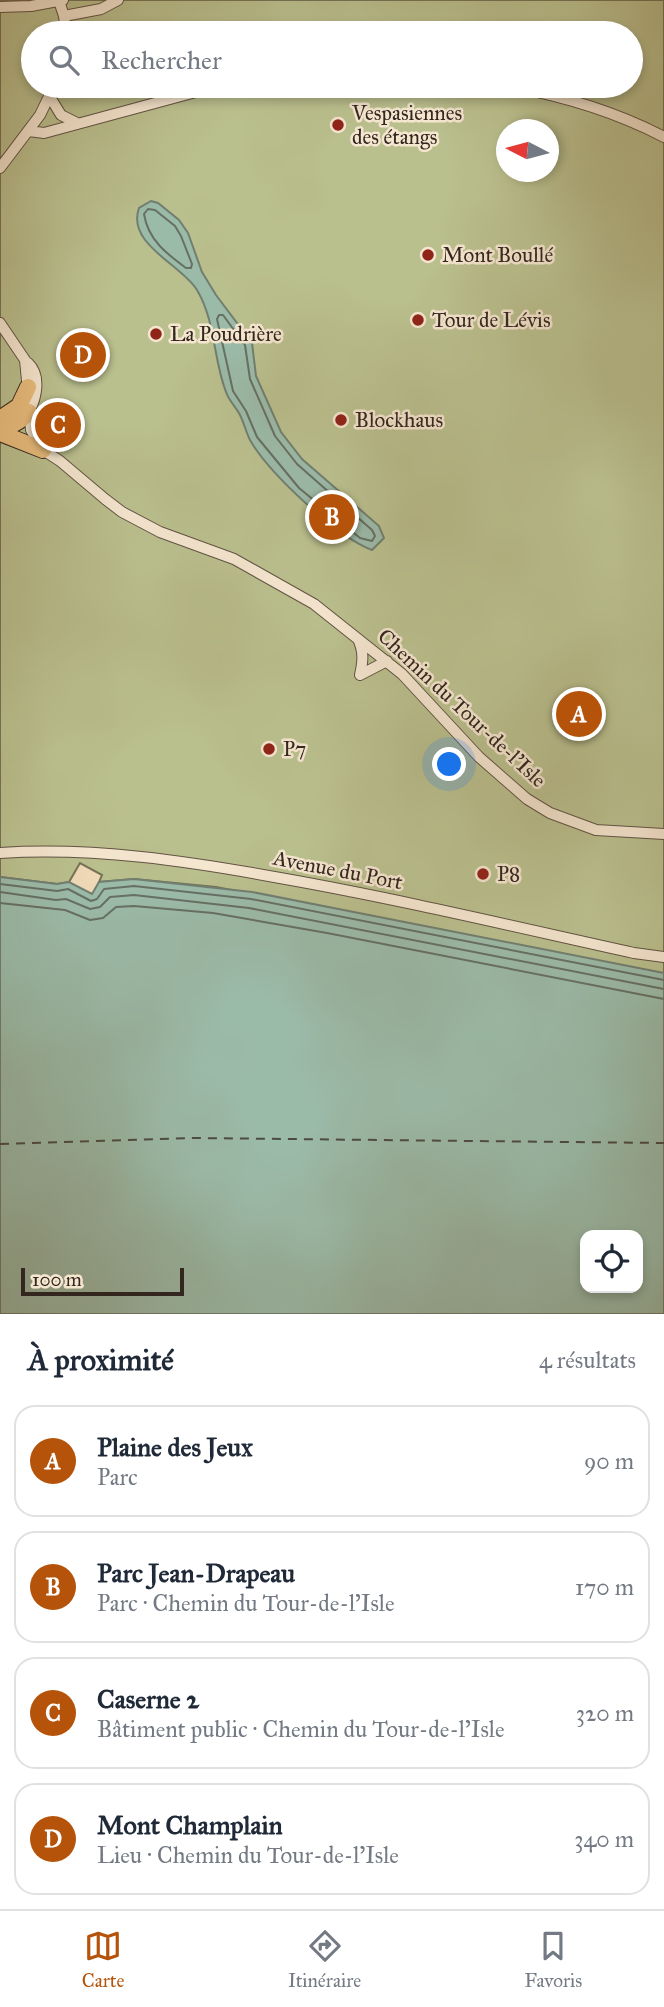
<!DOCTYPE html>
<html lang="fr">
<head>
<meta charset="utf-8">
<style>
	body { margin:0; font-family:"IM FELL Great Primer",serif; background:#f6f6f7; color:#1f2937 }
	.controls { position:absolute; right:21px; bottom:21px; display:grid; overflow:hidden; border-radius:14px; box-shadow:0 4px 10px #0003 }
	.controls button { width:63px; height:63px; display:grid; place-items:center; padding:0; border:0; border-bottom:2px solid #e0e1e3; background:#fff; color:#1f2937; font:35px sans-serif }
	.compass { position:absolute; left:496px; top:119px; width:63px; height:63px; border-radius:50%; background:#fff; box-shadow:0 4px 10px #0003; rotate:276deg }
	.scale { position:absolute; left:21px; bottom:18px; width:163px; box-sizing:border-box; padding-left:7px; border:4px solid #32261e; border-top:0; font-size:19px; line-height:24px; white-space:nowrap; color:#32261e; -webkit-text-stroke:5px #f5e6d0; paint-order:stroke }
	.you { position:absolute; left:450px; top:765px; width:24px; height:24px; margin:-18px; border:5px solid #fff; border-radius:50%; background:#1a73e8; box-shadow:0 0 0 10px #1a73e833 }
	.badge { display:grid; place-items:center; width:46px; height:46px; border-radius:50%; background:#b45309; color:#fff; font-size:23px; font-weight:700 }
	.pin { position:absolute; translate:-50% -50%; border:4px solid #fff; box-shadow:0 2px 7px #0006 }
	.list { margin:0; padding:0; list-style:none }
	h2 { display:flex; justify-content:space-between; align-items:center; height:91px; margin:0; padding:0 28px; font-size:30px }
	h2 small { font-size:23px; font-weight:400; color:#747a83 }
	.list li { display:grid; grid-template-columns:46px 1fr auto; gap:21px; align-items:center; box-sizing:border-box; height:112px; margin:0 14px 14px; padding:0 14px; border:2px solid #e0e1e3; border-radius:21px }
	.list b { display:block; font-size:26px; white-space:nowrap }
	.list p { margin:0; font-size:23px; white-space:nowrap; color:#747a83 }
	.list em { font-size:23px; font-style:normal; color:#747a83 }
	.icon { flex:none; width:38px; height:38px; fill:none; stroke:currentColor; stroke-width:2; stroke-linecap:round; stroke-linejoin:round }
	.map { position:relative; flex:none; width:664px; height:1314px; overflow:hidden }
	.search { position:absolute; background:#fff; box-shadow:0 4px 10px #0003; left:21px; right:21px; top:21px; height:77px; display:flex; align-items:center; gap:18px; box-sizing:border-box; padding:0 24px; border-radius:38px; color:#747a83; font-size:26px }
	.sheet { height:595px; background:#fff }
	nav { display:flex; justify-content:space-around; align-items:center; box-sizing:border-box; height:98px; border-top:2px solid #e0e1e3; background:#fff; font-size:19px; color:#747a83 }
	nav a { display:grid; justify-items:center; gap:4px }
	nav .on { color:#b45309 }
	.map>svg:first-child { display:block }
	.green { fill:#babf8e; stroke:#767256; stroke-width:2; fill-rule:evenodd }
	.water { fill:#9bbba9; stroke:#717f71; stroke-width:2; fill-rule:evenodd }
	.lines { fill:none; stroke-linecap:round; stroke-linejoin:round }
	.shore { stroke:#667064; stroke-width:2 }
	.ferry { stroke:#4c4b41; stroke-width:2; stroke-dasharray:9 7; stroke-linecap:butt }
	.minor-casing { stroke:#615344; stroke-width:12 }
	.primary-casing { stroke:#32261e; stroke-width:18 }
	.minor { stroke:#f5e6d0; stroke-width:10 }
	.primary { stroke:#e8bc7c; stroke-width:16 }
	.poi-dot { fill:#8f2418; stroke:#f5e6d0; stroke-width:2.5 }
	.labels { text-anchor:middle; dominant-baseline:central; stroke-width:5; stroke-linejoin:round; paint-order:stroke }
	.poi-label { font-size:21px; fill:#32261e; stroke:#f5e6d0; text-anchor:start }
	.street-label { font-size:21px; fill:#32261e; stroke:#f5e6d0 }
</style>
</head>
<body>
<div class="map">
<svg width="664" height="1314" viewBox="0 0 664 1314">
	<rect width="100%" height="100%" fill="#efd9b7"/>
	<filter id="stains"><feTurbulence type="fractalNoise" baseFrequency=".00286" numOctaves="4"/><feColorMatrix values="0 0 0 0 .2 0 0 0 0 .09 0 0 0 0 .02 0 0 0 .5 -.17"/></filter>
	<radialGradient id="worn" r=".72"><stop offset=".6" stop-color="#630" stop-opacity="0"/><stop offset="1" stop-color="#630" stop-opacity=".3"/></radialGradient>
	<path class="green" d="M 0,0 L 664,0 L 664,974 L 216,887 L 134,879 L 99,882 L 102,875 L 80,863 L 69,882 L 57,884 L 0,877 ZM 33,33 L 631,33 L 631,86 L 33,86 ZM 506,130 L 548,130 L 548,172 L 506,172 Z"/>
	<path class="water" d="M 151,201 L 158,203 L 179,220 L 188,233 L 202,272 L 216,295 L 252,343 L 256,376 L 281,432 L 302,459 L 379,526 L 384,538 L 372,550 C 337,537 269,473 250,440 C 246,432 244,423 240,415 C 236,407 229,401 226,392 C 213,359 216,322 197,290 C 182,265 126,244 139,208 Z
		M 0,877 L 57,884 L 69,882 L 92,894 L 99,882 L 134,879 L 252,892 L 664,973 L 664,1314 L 0,1314 ZM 638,1235 L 638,1288 L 585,1288 L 585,1235 Z"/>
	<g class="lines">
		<path class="shore" d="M 148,209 L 155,210 L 175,226 L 181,236 L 192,264 L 191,268 L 186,268 C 167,254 148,240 144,214 Z
			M 219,315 L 223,315 L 245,345 L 250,379 L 275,436 L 297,464 L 372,530 L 375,536 L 372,541 L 360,538 L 299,488 L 257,437 L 246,411 L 233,391 L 217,319 Z
			M 0,884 L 57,891 L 68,889 L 91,901 L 97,899 L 104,889 L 134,886 L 251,899 L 664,980
			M 0,892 L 56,900 L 66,899 L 90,909 L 100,907 L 110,897 L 134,895 L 249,908 L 664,989
			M 0,903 L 65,910 L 90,920 L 103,918 L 116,907 L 134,906 L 213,913 L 327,933 L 664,999"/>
		<path class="ferry" d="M 0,1144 L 191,1138 L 664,1143"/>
		<g class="minor-casing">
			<path id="minor" d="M 59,1 L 64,16 L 66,33
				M 0,7 L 31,6 L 63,0
				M 64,16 L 101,9 L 118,0
				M 508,86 C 563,96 614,111 664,137
				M 50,97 L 61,115 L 77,123
				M 29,131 L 44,133 L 218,86
				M 0,168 L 40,115 L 54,86
				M 0,323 L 25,360 L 28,391
				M 28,363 C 41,375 37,397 29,412
				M 29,410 L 31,430 L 43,450 L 60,461 L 105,499 L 122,512 L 160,532 L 234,559 L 314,604 L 402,674 L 479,757 L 527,799 L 550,813 L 596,830 L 664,834
				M 358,639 C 364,652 363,661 360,675
				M 360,675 L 387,661
				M 0,853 C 95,847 188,861 280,878 C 399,899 516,927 634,953 L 664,957"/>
		</g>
		<g class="primary-casing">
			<path id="primary" d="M 0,419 L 19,406 L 28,387
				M 0,427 C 12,427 21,421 29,412
				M 0,433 L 43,450"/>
		</g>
		<use href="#minor" class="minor"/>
		<use href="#primary" class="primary"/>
	</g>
	<g class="poi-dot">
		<circle cx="338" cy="125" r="7"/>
		<circle cx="428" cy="255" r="7"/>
		<circle cx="418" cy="320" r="7"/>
		<circle cx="156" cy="334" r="7"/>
		<circle cx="341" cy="420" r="7"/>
		<circle cx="269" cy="749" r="7"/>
		<circle cx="483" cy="874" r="7"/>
	</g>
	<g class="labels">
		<g class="poi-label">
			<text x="352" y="113">Vespasiennes<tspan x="352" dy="24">des étangs</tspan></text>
			<text x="442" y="255">Mont Boullé</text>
			<text x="432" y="320">Tour de Lévis</text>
			<text x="170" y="334">La Poudrière</text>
			<text x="355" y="420">Blockhaus</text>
			<text x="283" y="749">P7</text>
			<text x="497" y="874">P8</text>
		</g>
		<g class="street-label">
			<text transform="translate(462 708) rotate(43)">Chemin du Tour-de-l'Isle</text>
			<text transform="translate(338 870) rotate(11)">Avenue du Port</text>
		</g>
	</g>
	<rect width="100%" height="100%" filter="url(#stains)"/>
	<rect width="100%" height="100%" fill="url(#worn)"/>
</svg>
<div class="controls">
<button><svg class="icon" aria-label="locate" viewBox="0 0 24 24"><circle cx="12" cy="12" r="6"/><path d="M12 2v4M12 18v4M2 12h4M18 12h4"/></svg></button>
</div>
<svg class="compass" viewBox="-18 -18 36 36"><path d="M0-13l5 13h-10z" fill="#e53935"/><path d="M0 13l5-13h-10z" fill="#747a83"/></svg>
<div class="scale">100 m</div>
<div class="you"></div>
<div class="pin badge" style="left:579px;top:714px">A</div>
<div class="pin badge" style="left:332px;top:517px">B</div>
<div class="pin badge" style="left:58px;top:425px">C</div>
<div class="pin badge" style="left:83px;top:355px">D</div>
<div class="search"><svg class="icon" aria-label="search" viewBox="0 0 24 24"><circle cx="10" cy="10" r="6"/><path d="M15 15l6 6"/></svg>Rechercher</div>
</div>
<section class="sheet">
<h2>À proximité<small>4 résultats</small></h2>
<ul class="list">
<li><span class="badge">A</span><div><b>Plaine des Jeux</b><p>Parc</p></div><em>90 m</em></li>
<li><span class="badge">B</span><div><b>Parc Jean-Drapeau</b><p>Parc · Chemin du Tour-de-l'Isle</p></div><em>170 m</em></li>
<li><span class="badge">C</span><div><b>Caserne 2</b><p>Bâtiment public · Chemin du Tour-de-l'Isle</p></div><em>320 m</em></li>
<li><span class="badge">D</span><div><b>Mont Champlain</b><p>Lieu · Chemin du Tour-de-l'Isle</p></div><em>340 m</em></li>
</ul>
</section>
<nav>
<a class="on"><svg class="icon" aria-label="map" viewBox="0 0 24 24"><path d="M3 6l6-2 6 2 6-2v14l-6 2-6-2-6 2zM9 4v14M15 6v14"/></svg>Carte</a>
<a><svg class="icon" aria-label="directions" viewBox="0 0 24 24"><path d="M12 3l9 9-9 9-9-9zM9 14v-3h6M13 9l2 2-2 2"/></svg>Itinéraire</a>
<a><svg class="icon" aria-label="saved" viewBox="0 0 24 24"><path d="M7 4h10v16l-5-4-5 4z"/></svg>Favoris</a>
</nav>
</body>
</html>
